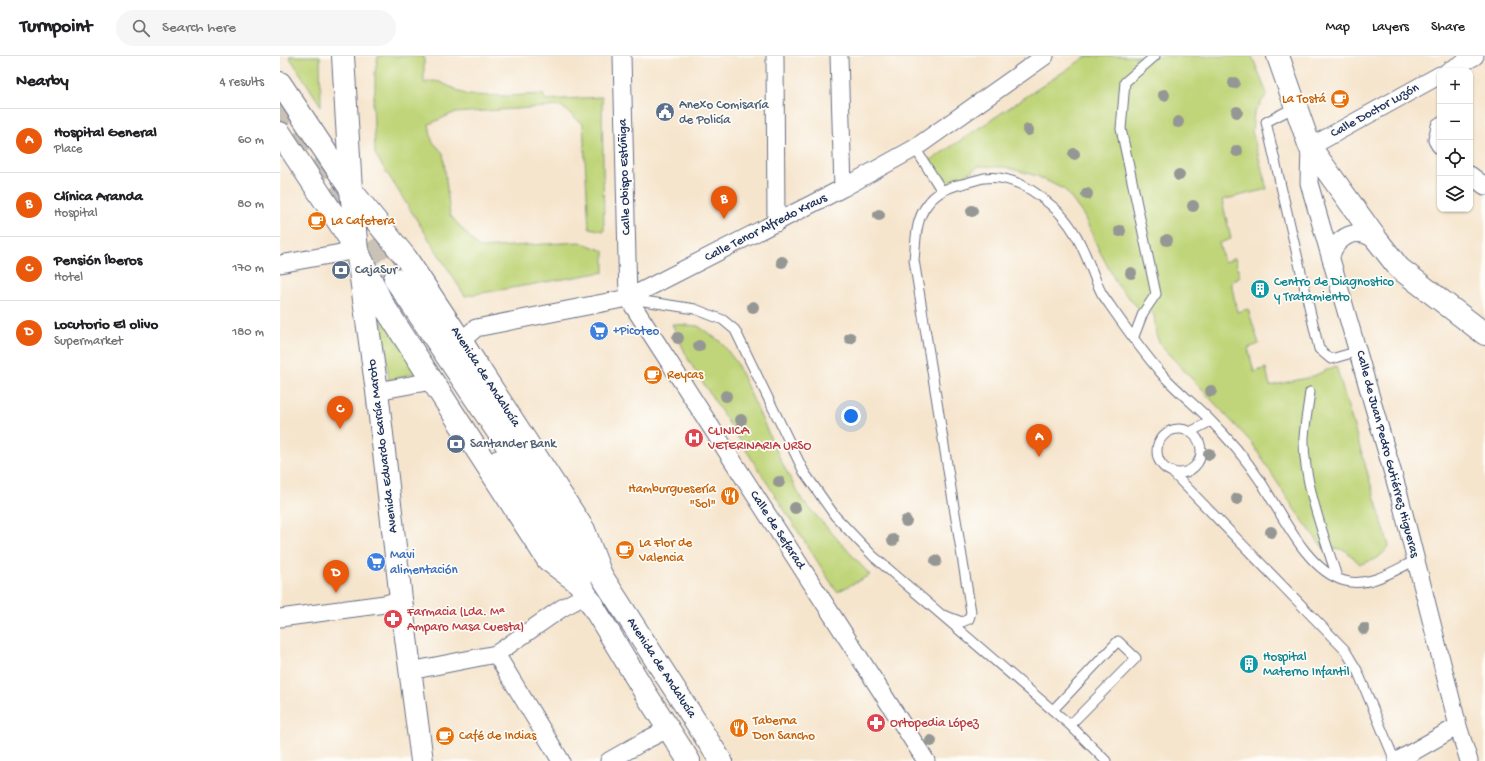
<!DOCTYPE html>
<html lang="en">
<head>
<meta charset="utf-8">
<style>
	body { margin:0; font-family:"Gochi Hand",sans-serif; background:#f6f6f6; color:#202124 }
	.controls { position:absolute; right:12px; top:12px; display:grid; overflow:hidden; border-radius:8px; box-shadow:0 1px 3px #0004 }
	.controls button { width:36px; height:36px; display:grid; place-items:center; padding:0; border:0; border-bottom:1px solid #e0e0e0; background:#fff; color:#202124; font:20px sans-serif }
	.you { position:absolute; left:571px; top:360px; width:14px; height:14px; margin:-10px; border:3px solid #fff; border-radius:50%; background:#1a73e8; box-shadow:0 0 0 6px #1a73e833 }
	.badge { display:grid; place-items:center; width:26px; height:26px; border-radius:50%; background:#ea580c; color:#fff; font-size:13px; font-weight:700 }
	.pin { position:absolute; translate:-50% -33px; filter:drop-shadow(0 1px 2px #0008) }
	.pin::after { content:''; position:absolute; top:21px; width:14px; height:12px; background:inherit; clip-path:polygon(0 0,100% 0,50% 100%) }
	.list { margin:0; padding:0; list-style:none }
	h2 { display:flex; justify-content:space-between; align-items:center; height:52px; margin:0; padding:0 16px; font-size:17px }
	h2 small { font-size:13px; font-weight:400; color:#757577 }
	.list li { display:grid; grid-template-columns:26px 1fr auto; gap:12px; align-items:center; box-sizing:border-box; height:64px; padding:0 16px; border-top:1px solid #e0e0e0 }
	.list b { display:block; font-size:15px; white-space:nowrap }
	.list p { margin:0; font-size:13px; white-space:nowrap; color:#757577 }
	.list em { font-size:13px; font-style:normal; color:#757577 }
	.icon { flex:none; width:22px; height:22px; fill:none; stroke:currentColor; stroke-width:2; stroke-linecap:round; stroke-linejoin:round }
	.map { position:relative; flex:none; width:1205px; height:705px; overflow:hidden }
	header { display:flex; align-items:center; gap:24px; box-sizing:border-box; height:56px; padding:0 20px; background:#fff; border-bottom:1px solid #e0e0e0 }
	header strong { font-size:19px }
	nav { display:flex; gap:22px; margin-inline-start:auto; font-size:14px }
	.search { width:280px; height:36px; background:#f6f6f6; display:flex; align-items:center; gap:10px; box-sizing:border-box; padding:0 14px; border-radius:22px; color:#757577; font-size:15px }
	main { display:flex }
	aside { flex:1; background:#fff }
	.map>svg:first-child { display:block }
	.green { fill:#c0d579; stroke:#6e826c }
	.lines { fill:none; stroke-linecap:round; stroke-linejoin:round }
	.primary-tunnel { stroke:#cac1b7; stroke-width:22; stroke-dasharray:22 11; stroke-linecap:butt }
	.lane-casing { stroke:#686f85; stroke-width:11 }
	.street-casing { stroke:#686f85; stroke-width:19 }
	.secondary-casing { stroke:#686f85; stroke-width:24 }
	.primary-casing { stroke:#686f85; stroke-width:24 }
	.lane { stroke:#fff; stroke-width:9 }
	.street { stroke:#fff; stroke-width:17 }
	.secondary { stroke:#fff; stroke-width:22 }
	.primary { stroke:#fff; stroke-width:22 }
	.tree { fill:#949794 }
	.labels { text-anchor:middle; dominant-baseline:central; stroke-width:3.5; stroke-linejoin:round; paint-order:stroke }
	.food-label { font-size:13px; fill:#c56008; stroke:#fdfcf7; text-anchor:start }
	.service-label { font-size:13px; fill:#4e5e75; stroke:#fdfcf7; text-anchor:start }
	.street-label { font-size:13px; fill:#1b2f5e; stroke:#fdfcf7 }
	.culture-label { font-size:13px; fill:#0d838f; stroke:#fdfcf7; text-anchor:start }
	.shop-label { font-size:13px; fill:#366cbe; stroke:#fdfcf7; text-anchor:start }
	.health-label { font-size:13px; fill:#be3a42; stroke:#fdfcf7; text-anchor:start }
</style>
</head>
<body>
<header>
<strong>Turnpoint</strong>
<div class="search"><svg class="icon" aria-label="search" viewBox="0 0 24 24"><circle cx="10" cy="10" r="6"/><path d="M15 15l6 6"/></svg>Search here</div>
<nav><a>Map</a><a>Layers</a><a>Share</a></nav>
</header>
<main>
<aside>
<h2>Nearby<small>4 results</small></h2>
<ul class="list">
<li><span class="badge">A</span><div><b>Hospital General</b><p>Place</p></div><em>60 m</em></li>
<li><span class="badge">B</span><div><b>Clínica Aranda</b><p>Hospital</p></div><em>80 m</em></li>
<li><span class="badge">C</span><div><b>Pensión Íberos</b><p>Hotel</p></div><em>170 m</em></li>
<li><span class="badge">D</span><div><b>Locutorio El olivo</b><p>Supermarket</p></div><em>180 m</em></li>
</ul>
</aside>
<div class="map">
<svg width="1205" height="705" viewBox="0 0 1205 705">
	<rect width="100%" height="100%" fill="#fdfcf7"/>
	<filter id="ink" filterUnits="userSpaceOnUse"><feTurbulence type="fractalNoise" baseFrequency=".025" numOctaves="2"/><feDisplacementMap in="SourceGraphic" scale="8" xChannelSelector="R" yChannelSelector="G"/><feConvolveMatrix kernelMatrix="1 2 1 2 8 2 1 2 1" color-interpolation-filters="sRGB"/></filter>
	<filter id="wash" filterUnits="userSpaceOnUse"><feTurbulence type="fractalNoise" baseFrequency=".012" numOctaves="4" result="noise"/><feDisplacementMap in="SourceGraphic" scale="16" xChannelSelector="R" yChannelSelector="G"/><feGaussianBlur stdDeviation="0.9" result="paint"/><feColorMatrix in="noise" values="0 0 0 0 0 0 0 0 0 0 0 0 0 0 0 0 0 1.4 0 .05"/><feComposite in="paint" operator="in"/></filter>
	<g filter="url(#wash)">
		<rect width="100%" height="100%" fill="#f6e5cd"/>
		<path class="green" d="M 9,0 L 40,0 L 41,50 Z
			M 98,0 L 144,0 L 144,27 L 153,25 L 160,26 L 187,39 L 227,40 L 263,38 L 265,44 L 322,41 L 324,175 L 309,172 L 303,68 L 281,50 L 174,57 L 149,68 L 152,85 L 163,97 L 170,159 L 199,192 L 300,186 L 324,195 L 324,216 L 185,240 L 95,98 L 93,46 L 95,34 L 95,16 Z
			M 807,0 L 972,0 L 987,38 L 974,57 L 972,75 L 987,133 L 942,144 L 951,183 L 939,187 L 944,206 L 955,202 L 960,221 L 951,226 L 957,256 L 968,253 L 979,288 L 968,292 L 974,316 L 986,312 L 990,330 L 1031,321 L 1056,310 L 1109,490 C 1102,501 1092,505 1080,508 L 1065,494 L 1048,491 L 1051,503 L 1015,454 L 972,387 L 881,290 L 876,279 L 874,259 L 867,252 L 863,257 L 838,230 L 819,194 L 804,160 L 785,134 L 757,120 L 725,111 L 699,110 L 662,135 L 645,108 Z
			M 100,255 L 139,316 L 109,324 Z
			M 392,268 L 418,270 L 441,286 L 456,306 L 502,407 L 522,444 L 590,519 L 557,536 L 409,305 Z"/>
	</g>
	<g filter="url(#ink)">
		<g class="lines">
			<path class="primary-tunnel" d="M 0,47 L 115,223"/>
			<g class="lane-casing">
				<path id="lane" d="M 1015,51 L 986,66 L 1039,293 L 1051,303 L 1079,295
					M 635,92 L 662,135
					M 351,243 L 415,253 L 443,264 L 455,274 L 524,416 L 555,460 L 593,500 L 790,669 L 826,705
					M 853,283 L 863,257 L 876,238 L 841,73 L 845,26 L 875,0
					M 1030,336 C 1028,351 1025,367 1024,382 C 1023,425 1044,480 1057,521
					M877 395a22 22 0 1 1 44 0a22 22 0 1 1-44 0Z
					M 910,376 L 931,365
					M 893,417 L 1065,594 L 1077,614 L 1115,705
					M 663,559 L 682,566 L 689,563 L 691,556 L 634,204 C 636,186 635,164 647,149 C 655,137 668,131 682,128 C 689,126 696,124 704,122 C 730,118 754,134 772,150 C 791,166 801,187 810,210 C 814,219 817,229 822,238 C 841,265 859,292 881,317 C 896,334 914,348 930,364 C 948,382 965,402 979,423 C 1000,454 1026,515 1065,525 C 1089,532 1115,514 1136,504
					M 773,654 L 838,585 L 856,602 L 790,669"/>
			</g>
			<g class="street-casing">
				<path id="street" d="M 342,0 L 348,242 L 646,705
					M 495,0 L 496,167
					M 559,0 L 563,132
					M 1168,15 L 1195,0
					M 1160,19 L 1030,91 L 1029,127 L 1120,442 L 1178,670 L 1189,705
					M 1160,70 L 1157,84 L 1160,89
					M 1190,119 L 1205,130
					M 1051,201 C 1053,188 1067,175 1082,178 C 1087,179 1092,182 1097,184
					M 0,208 L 77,194
					M 181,285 L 196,272 L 348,242 L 563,132 L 635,92 L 765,0
					M 97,335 L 152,325
					M 0,562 L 105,548 L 121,543
					M 216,598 L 281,705
					M 130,615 L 216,598 L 282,552 L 306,539
					M 329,705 L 366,684 L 388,673
					M 1117,705 L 1178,670"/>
			</g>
			<g class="secondary-casing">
				<path id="secondary" d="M 63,0 L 71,134 L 77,194 L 97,335 L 121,543 L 142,705
					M 998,0 L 1030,91 L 1097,184 L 1119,212 L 1205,278
					M 0,27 L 71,134 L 126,202 L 181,285 L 304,474 L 321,519
					M 0,77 L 77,194 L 102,247 L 268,504 L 296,525"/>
			</g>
			<g class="primary-casing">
				<path id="primary" d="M 115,223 L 308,510 L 321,519 L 441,705
					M 219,405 L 299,527 L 366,638 L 409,705"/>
			</g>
			<use href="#lane" class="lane"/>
			<use href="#street" class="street"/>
			<use href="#secondary" class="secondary"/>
			<use href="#primary" class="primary"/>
		</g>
		<g class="tree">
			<circle cx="954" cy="27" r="6"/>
			<circle cx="884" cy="39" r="6"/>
			<circle cx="957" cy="56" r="6"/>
			<circle cx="898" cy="66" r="6"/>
			<circle cx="748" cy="74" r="6"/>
			<circle cx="957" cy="95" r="6"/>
			<circle cx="794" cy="98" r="6"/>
			<circle cx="899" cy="119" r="6"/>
			<circle cx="807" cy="138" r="6"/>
			<circle cx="913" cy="150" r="6"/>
			<circle cx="692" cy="155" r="6"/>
			<circle cx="599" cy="159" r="6"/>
			<circle cx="840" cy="175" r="6"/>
			<circle cx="887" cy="184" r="6"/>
			<circle cx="502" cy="206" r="6"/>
			<circle cx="851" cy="217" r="6"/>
			<circle cx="473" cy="251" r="6"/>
			<circle cx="398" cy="282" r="6"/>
			<circle cx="570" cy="282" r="6"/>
			<circle cx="419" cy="290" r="6"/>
			<circle cx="931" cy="335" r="6"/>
			<circle cx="446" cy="340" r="6"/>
			<circle cx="461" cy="364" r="6"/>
			<circle cx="929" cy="398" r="6"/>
			<circle cx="499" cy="426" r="6"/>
			<circle cx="957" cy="443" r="6"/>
			<circle cx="515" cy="452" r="6"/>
			<circle cx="626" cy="465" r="6"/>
			<circle cx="991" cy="476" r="6"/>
			<circle cx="613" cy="484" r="6"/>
			<circle cx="656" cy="505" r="6"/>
			<circle cx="1084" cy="573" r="6"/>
			<circle cx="651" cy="685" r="6"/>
		</g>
	</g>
	<defs>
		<g id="cafe-disc" transform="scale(1)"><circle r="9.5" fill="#e8710a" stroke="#fdfcf7"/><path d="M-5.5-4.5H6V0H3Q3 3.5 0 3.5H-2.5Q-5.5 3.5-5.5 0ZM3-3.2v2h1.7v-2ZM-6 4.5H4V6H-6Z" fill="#fff"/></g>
		<g id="civic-disc" transform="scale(1)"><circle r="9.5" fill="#5c6f8a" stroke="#fdfcf7"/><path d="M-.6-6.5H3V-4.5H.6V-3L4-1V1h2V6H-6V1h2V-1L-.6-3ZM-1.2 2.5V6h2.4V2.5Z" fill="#fff"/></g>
		<g id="bank-disc" transform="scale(1)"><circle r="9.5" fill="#5c6f8a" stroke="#fdfcf7"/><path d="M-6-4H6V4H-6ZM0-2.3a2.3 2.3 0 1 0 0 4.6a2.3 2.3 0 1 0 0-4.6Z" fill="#fff"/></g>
		<g id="building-disc" transform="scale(1)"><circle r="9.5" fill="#0f9aa8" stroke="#fdfcf7"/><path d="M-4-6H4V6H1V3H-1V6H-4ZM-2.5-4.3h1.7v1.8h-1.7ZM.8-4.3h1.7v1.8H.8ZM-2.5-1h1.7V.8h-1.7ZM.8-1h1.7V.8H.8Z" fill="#fff"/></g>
		<g id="supermarket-disc" transform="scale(1)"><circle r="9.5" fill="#3f7fe0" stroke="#fdfcf7"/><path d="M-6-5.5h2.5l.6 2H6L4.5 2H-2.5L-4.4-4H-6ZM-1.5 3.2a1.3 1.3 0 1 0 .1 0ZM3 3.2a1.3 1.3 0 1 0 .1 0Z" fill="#fff"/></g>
		<g id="hospital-disc" transform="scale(1)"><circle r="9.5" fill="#e0444e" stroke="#fdfcf7"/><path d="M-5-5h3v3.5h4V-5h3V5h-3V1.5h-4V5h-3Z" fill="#fff"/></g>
		<g id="restaurant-disc" transform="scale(1)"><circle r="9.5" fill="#e8710a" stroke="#fdfcf7"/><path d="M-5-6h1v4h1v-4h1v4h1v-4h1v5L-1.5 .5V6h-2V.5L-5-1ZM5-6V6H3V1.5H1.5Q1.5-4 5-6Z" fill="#fff"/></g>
		<g id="pharmacy-disc" transform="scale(1)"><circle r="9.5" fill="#e0444e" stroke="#fdfcf7"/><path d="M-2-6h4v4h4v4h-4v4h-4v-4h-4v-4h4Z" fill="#fff"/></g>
	</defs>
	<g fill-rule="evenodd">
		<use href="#cafe-disc" x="1060" y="43"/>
		<use href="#civic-disc" x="385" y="56"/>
		<use href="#cafe-disc" x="37" y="165"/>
		<use href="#bank-disc" x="61" y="214"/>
		<use href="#building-disc" x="980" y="233"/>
		<use href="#supermarket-disc" x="319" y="275"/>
		<use href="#cafe-disc" x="373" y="319"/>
		<use href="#hospital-disc" x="414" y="382"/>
		<use href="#bank-disc" x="176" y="388"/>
		<use href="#restaurant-disc" x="450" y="440"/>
		<use href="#cafe-disc" x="345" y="494"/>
		<use href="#supermarket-disc" x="96" y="506"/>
		<use href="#pharmacy-disc" x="113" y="563"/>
		<use href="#building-disc" x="969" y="608"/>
		<use href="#pharmacy-disc" x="596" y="667"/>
		<use href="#restaurant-disc" x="459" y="672"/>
		<use href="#cafe-disc" x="165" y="680"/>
	</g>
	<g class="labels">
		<g class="food-label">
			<text x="1046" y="43" text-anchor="end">La Tostá</text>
			<text x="51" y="165">La Cafetera</text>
			<text x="387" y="319">Reycas</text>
			<text x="436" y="433" text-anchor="end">Hamburguesería<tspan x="436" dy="15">"Sol"</tspan></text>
			<text x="359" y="487">La Flor de<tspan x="359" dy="15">Valencia</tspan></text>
			<text x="473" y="665">Taberna<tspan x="473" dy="15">Don Sancho</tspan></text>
			<text x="179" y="680">Café de Indias</text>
		</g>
		<g class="service-label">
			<text x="399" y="49">Anexo Comisaría<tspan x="399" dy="15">de Policía</tspan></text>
			<text x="75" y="214">CajaSur</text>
			<text x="190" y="388">Santander Bank</text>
		</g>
		<g class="street-label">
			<text transform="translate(1095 55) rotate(-29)">Calle Doctor Luzón</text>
			<text transform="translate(345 121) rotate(-92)">Calle Obispo Estúñiga</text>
			<text transform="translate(486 172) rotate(-27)">Calle Tenor Alfredo Kraus</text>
			<text transform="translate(205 321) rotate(57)">Avenida de Andalucía</text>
			<text transform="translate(103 390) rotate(-97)">Avenida Eduardo García Maroto</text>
			<text transform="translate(1107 398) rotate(75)">Calle de Juan Pedro Gutiérrez Higueras</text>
			<text transform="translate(497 474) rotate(57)">Calle de Sefarad</text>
			<text transform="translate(381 612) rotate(57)">Avenida de Andalucía</text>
		</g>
		<g class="culture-label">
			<text x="994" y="226">Centro de Diagnostico<tspan x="994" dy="15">y Tratamiento</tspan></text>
			<text x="983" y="601">Hospital<tspan x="983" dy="15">Materno Infantil</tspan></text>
		</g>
		<g class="shop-label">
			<text x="333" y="275">+Picoteo</text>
			<text x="110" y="499">Mavi<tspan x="110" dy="15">alimentación</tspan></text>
		</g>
		<g class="health-label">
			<text x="428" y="375">CLINICA<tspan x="428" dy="15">VETERINARIA URSO</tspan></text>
			<text x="127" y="556">Farmacia (Lda. Mª<tspan x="127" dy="15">Amparo Masa Cuesta)</tspan></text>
			<text x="610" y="667">Ortopedia López</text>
		</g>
	</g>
</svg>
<div class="controls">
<button>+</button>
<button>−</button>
<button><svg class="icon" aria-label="locate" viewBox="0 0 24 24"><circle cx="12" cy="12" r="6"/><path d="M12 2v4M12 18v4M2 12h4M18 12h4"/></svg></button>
<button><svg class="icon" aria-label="layers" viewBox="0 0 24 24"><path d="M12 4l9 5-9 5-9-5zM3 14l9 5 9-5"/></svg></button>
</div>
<div class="you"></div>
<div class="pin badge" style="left:759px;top:401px">A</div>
<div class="pin badge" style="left:444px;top:163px">B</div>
<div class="pin badge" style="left:60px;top:373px">C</div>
<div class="pin badge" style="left:56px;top:537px">D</div>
</div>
</main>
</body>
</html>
